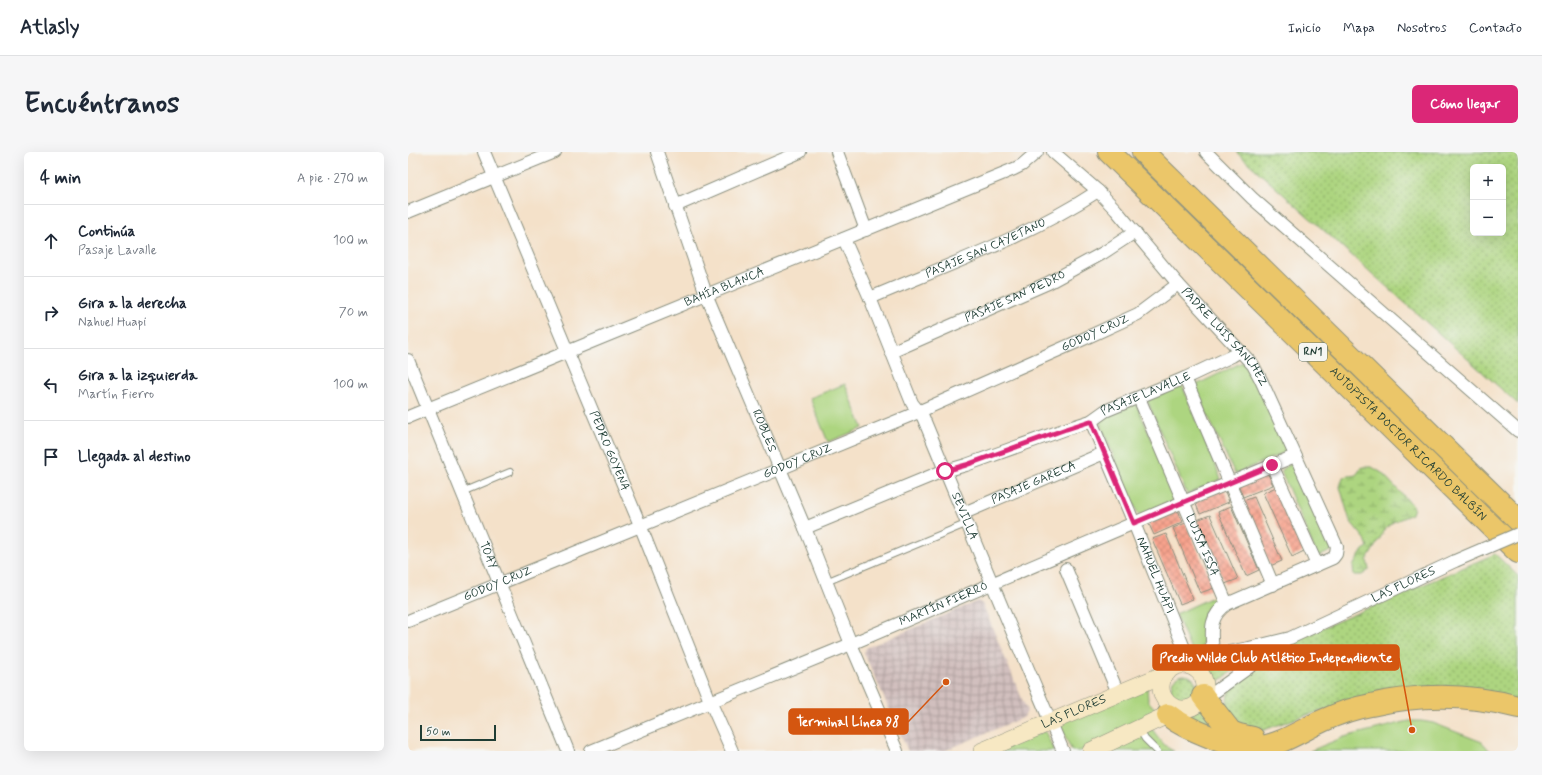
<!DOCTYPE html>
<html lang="es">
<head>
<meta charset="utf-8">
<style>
	body { margin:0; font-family:Mynerve,sans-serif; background:#f6f6f7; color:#1f2937 }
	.controls { position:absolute; right:12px; top:12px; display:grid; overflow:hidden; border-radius:6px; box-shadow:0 4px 16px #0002 }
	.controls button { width:36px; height:36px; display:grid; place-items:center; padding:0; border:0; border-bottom:1px solid #e0e1e3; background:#fff; color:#1f2937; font:20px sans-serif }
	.scale { position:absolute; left:12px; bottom:10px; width:76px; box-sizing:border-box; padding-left:4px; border:2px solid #1f3d34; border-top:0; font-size:11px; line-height:14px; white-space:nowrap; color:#1f3d34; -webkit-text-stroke:3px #f6f6f2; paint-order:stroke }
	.stop { position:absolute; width:12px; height:12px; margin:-9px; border:3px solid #db2777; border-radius:50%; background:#fff }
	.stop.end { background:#db2777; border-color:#fff; box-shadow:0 1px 4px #0008 }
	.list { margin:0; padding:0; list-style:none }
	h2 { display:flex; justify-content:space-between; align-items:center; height:52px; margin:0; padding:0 16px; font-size:17px }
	h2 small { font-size:13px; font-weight:400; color:#747a83 }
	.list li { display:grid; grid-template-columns:26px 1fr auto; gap:12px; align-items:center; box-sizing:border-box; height:72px; padding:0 16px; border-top:1px solid #e0e1e3 }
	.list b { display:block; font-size:15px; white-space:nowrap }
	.list p { margin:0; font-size:13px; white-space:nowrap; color:#747a83 }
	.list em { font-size:13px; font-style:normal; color:#747a83 }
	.icon { flex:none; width:22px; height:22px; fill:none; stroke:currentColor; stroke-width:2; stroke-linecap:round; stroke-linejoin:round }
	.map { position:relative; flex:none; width:1110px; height:599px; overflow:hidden; border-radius:6px }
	header { display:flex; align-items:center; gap:24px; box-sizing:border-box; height:56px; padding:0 20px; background:#fff; border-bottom:1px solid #e0e1e3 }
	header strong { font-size:19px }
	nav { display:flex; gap:22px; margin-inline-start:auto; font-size:14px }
	.intro { display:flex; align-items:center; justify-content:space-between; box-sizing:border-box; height:96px; padding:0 24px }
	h1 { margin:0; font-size:28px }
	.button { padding:10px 18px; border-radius:6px; background:#db2777; color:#fff; font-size:14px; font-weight:700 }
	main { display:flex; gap:24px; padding:0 24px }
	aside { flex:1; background:#fff; border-radius:6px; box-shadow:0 4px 16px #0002 }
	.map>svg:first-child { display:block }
	.industrial { fill:url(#industrial-grid) }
	.grass { fill:url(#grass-dots); stroke:#66895a; fill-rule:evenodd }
	.wetland { fill:url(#wetland-marsh); stroke:#66895a }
	.park { fill:#add580; stroke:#66895a }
	.building { fill:url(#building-cross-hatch) }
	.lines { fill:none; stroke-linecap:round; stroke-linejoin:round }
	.lane-casing { stroke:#8a8f7e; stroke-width:8 }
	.street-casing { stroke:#8a8f7e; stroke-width:14 }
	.secondary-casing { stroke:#8a8f7e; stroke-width:18 }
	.highway-casing { stroke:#8a8f7e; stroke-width:24 }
	.lane { stroke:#fff; stroke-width:6 }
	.street { stroke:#fff; stroke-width:12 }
	.secondary { stroke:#f7e8c3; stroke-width:17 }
	.highway { stroke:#ebc669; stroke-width:22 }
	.street-bridge-casing { stroke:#8a8f7e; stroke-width:14; stroke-linecap:butt }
	.street-bridge { stroke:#fff; stroke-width:12 }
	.route { stroke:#db2777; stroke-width:5 }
	.labels { text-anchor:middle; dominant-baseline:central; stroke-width:3.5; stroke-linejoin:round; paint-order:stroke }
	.shield { fill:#f6f6f2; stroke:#60746d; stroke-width:1 }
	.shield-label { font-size:11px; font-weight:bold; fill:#1f3d34 }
	.street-label { font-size:12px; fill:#1f3d34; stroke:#f6f6f2 }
	.leader { fill:none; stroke:#d45610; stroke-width:1.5 }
	.callout-dot { fill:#d45610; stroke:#f6f6f2; stroke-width:1.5 }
	.callout { fill:#d45610; stroke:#d45610; stroke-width:1.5 }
	.callout-label { font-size:13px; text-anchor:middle; font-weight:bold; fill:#fff }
</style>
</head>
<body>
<header>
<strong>Atlasly</strong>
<nav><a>Inicio</a><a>Mapa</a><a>Nosotros</a><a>Contacto</a></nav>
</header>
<div class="intro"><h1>Encuéntranos</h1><a class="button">Cómo llegar</a></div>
<main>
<aside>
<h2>4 min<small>A pie · 270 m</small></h2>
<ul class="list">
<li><svg class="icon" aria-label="ahead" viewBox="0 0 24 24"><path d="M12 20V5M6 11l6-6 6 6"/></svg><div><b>Continúa</b><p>Pasaje Lavalle</p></div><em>100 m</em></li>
<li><svg class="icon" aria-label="right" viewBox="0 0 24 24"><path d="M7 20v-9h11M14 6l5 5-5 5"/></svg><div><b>Gira a la derecha</b><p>Nahuel Huapi</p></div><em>70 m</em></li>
<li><svg class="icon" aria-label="left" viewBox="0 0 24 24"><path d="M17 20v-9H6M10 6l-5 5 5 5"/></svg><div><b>Gira a la izquierda</b><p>Martín Fierro</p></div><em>100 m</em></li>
<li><svg class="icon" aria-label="arrive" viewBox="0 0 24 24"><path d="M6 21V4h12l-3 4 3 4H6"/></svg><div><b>Llegada al destino</b></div></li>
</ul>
</aside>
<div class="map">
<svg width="1110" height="599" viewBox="0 0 1110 599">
	<defs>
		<pattern id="industrial-grid" width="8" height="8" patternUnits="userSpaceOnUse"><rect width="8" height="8" fill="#d1bfbe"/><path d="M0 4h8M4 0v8" fill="none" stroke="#a99c9b"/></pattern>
		<pattern id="grass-dots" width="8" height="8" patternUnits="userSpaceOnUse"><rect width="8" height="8" fill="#add580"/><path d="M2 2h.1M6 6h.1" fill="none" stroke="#8cae6a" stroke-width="1.8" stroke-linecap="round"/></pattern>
		<pattern id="wetland-marsh" width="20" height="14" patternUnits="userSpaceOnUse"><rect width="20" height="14" fill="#add580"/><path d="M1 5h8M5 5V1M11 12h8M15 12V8" fill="none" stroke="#8cae6a"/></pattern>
		<pattern id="building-cross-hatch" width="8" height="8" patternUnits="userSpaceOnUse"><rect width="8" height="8" fill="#f8a38d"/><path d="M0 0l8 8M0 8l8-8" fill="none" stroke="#c88674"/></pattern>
	</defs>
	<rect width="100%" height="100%" fill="#f6f6f2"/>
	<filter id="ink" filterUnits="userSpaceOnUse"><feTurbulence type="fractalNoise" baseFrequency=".025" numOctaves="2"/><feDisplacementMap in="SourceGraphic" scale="8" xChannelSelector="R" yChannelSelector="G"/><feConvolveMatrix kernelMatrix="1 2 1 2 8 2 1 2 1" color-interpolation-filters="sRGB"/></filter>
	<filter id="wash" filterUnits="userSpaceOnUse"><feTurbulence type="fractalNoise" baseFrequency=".012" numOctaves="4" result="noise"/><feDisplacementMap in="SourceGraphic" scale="16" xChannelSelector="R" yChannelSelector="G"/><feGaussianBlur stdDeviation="0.9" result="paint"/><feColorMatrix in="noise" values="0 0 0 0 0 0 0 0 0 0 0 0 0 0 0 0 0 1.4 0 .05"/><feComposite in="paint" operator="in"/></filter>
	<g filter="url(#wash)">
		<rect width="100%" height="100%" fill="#f4e1c9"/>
		<path class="industrial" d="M 570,449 L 575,453 L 619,559 L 616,565 L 536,599 L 500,599 L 456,501 L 458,496 Z"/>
		<path class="grass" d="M 828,0 L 1110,0 L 1110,252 ZM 1065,15 L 1095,15 L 1095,81 L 1065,81 Z
			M 1087,402 L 1110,424 L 1110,549 L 937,553 L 895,564 L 853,579 L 832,580 L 818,559 L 820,542 L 825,534 L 871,499 L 891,486 Z
			M 848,501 L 805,534 L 800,532 L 793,517 L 796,511 Z
			M763 536a13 13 0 1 1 26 0a13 13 0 1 1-26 0Z
			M 795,554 L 808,577 L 773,565 Z"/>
		<path class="wetland" d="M 954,315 L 964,315 L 974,321 L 1006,355 L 1004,362 L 985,370 L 978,376 L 959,408 L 961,418 L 954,423 L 946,423 L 945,414 L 955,398 L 960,395 L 957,387 L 942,369 L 932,335 L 935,325 L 948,323 Z"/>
		<path class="park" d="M 837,209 L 882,298 L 827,322 L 786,234 Z
			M 437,232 L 455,276 L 420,290 L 402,246 Z
			M 774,233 L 813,327 L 779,342 L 739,248 Z
			M 726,252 L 729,254 L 769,345 L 768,348 L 733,364 L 730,362 L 691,269 L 693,267 Z
			M 883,312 L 887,314 L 924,395 L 923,399 L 912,404 L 909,403 L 873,319 L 874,317 Z
			M 809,443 C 806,450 797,456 795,465 C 793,475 798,487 793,497 L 786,499 L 782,495 L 768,462 Z
			M 739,534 L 740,549 L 749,559 L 673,599 L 664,599 L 651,571 Z
			M 1001,569 L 1013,569 L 1025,571 L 1074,590 L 1082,599 L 902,599 L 936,585 Z
			M 744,577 C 750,585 757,596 766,599 L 699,599 Z
			M 637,579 L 646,599 L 591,599 Z"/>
		<g id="blocks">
			<path class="building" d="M 859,320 L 865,333 L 835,345 L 830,332 Z
				M 868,335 L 896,399 L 884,405 L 855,341 Z
				M 816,337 L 821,350 L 792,362 L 787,350 Z
				M 846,345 L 874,409 L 862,414 L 833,350 Z
				M 823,354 L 851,418 L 838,424 L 810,360 Z
				M 770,358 L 775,370 L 746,383 L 740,370 Z
				M 802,363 L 830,427 L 817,432 L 789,368 Z
				M 778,371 L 806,436 L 792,441 L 765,376 Z
				M 758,382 L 785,447 L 772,452 L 744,387 Z"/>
		</g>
	</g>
	<g filter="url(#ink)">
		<use href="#blocks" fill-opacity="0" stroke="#8a8f7e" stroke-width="1"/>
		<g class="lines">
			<g class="lane-casing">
				<path id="lane" d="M 54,340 L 102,320
					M 418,430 L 560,371
					M 731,577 L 737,587 L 749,599"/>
			</g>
			<g class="street-casing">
				<g id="street">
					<path id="s1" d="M 76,0 L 232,373 L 302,549 L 324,599"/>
					<path id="s2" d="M 249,0 L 298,142 L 397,376 L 443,492 L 489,599"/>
					<path d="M 429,0 L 458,78"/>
					<path id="s3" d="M 645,0 L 690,39 L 708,58 L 770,132 L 845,213 L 853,228 L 929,395 L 928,402 L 925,406 L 819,452 C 799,466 804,481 805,503"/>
					<path d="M 798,0 L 844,46 L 1110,279"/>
					<path d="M 267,54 L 392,0"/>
					<path d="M 0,60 L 147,0"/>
					<path id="s4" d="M 436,87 L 462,146 L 504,251 L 515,265 C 561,376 607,488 655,599"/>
					<path id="s5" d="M 462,146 C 539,113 620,85 690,39"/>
					<path id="s6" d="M 483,200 L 640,131 L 695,101 L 727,80"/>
					<path id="s7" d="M 0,208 L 160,599"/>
					<path d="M 777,226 L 865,433"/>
					<path id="s8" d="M 731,246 L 819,452"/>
					<path id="s9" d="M 0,265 L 606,17 L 614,13 L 629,0"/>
					<path id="s10" d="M 683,269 L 726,371 L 776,496 L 787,517"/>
					<path d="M 864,313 L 909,413"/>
					<path id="s11" d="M 556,361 L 696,301"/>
					<path id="s12" d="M 397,376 L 530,321 L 558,313 L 658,277 L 683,269 L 697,259 L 777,226 L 824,204 L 832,199"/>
					<path d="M 658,417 L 710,541"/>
					<path id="s13" d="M 0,469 L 501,264 L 671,189 L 730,162 L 770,132"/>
					<path id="s14" d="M 775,513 L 805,503 L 841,496 L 882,486 L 1047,409"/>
					<path d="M 795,544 L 808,539 L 876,490"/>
					<path id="s15" d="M 183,599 L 443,492 L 775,350 L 887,304"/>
				</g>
			</g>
			<g class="secondary-casing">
				<g id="secondary">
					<circle cx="775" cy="535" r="22"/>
					<path id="s16" d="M 574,599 L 759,521"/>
					<path d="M 683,599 L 770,558"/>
				</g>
			</g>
			<g class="highway-casing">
				<g id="highway">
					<path id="s17" d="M 701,0 L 1110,400"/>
					<path d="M 735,0 L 1110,368"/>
					<path d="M 795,544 L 823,580 L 831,583 L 845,586"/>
					<path d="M 760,563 C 772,573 786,578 800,584 C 814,590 829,596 844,596 C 868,596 892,579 914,569 C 929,562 946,556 963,553 C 1011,542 1062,542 1110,555"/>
				</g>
			</g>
			<use href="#lane" class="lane"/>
			<use href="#street" class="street"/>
			<use href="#secondary" class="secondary"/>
			<use href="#highway" class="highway"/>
			<g class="street-bridge-casing">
				<path id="street-bridge" d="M 1047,409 L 1110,382"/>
			</g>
			<use href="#street-bridge" class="street-bridge"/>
		</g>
	</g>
	<g class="lines" filter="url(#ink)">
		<path class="route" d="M 537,319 L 558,313 L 658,277 L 683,269 L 726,371 L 864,313"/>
	</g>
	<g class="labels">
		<rect class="shield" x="891" y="191" width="28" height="18" rx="3"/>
		<g class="shield-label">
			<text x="905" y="200">RN1</text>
		</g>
		<g class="street-label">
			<text stroke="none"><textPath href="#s5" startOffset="126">PASAJE SAN CAYETANO</textPath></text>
			<text stroke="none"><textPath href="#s9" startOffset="342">BAHÍA BLANCA</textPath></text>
			<text stroke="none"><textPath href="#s6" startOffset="136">PASAJE SAN PEDRO</textPath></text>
			<text stroke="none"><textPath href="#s13" startOffset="745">GODOY CRUZ</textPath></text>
			<text stroke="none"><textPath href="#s3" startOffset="253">PADRE LUIS SÁNCHEZ</textPath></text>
			<text stroke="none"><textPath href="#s12" startOffset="367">PASAJE LAVALLE</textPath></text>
			<text stroke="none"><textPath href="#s2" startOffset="299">ROBLES</textPath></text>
			<text stroke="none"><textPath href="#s17" startOffset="418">AUTOPISTA DOCTOR RICARDO BALBÍN</textPath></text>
			<text stroke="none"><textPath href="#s1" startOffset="324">PEDRO GOYENA</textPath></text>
			<text stroke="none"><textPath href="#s13" startOffset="421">GODOY CRUZ</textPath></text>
			<text stroke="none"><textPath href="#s11" startOffset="76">PASAJE GARECA</textPath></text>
			<text stroke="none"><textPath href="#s4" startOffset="303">SEVILLA</textPath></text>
			<text stroke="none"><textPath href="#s8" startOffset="160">LUISA ISSA</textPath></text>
			<text stroke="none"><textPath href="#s7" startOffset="211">TOAY</textPath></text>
			<text stroke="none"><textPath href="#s10" startOffset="167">NAHUEL HUAPI</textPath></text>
			<text stroke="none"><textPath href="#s13" startOffset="97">GODOY CRUZ</textPath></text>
			<text stroke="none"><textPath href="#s14" startOffset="236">LAS FLORES</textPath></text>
			<text stroke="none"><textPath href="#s15" startOffset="382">MARTÍN FIERRO</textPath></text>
			<text stroke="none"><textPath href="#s16" startOffset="100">LAS FLORES</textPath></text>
		</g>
	</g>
	<path class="leader" d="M1004 578L991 506M538 530L500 570"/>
	<g class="callout-dot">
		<circle cx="1004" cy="578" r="4"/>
		<circle cx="538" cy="530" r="4"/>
	</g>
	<g class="callout">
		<rect x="745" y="493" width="246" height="25" rx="4"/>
		<rect x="381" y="557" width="119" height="25" rx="4"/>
	</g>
	<g class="callout-label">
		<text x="868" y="510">Predio Wilde Club Atlético Independiente</text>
		<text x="440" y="574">Terminal Línea 98</text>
	</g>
</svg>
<div class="controls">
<button>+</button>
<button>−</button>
</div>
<div class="scale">50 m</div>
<div class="stop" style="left:537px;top:319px"></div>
<div class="stop end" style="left:864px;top:313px"></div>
</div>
</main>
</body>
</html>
